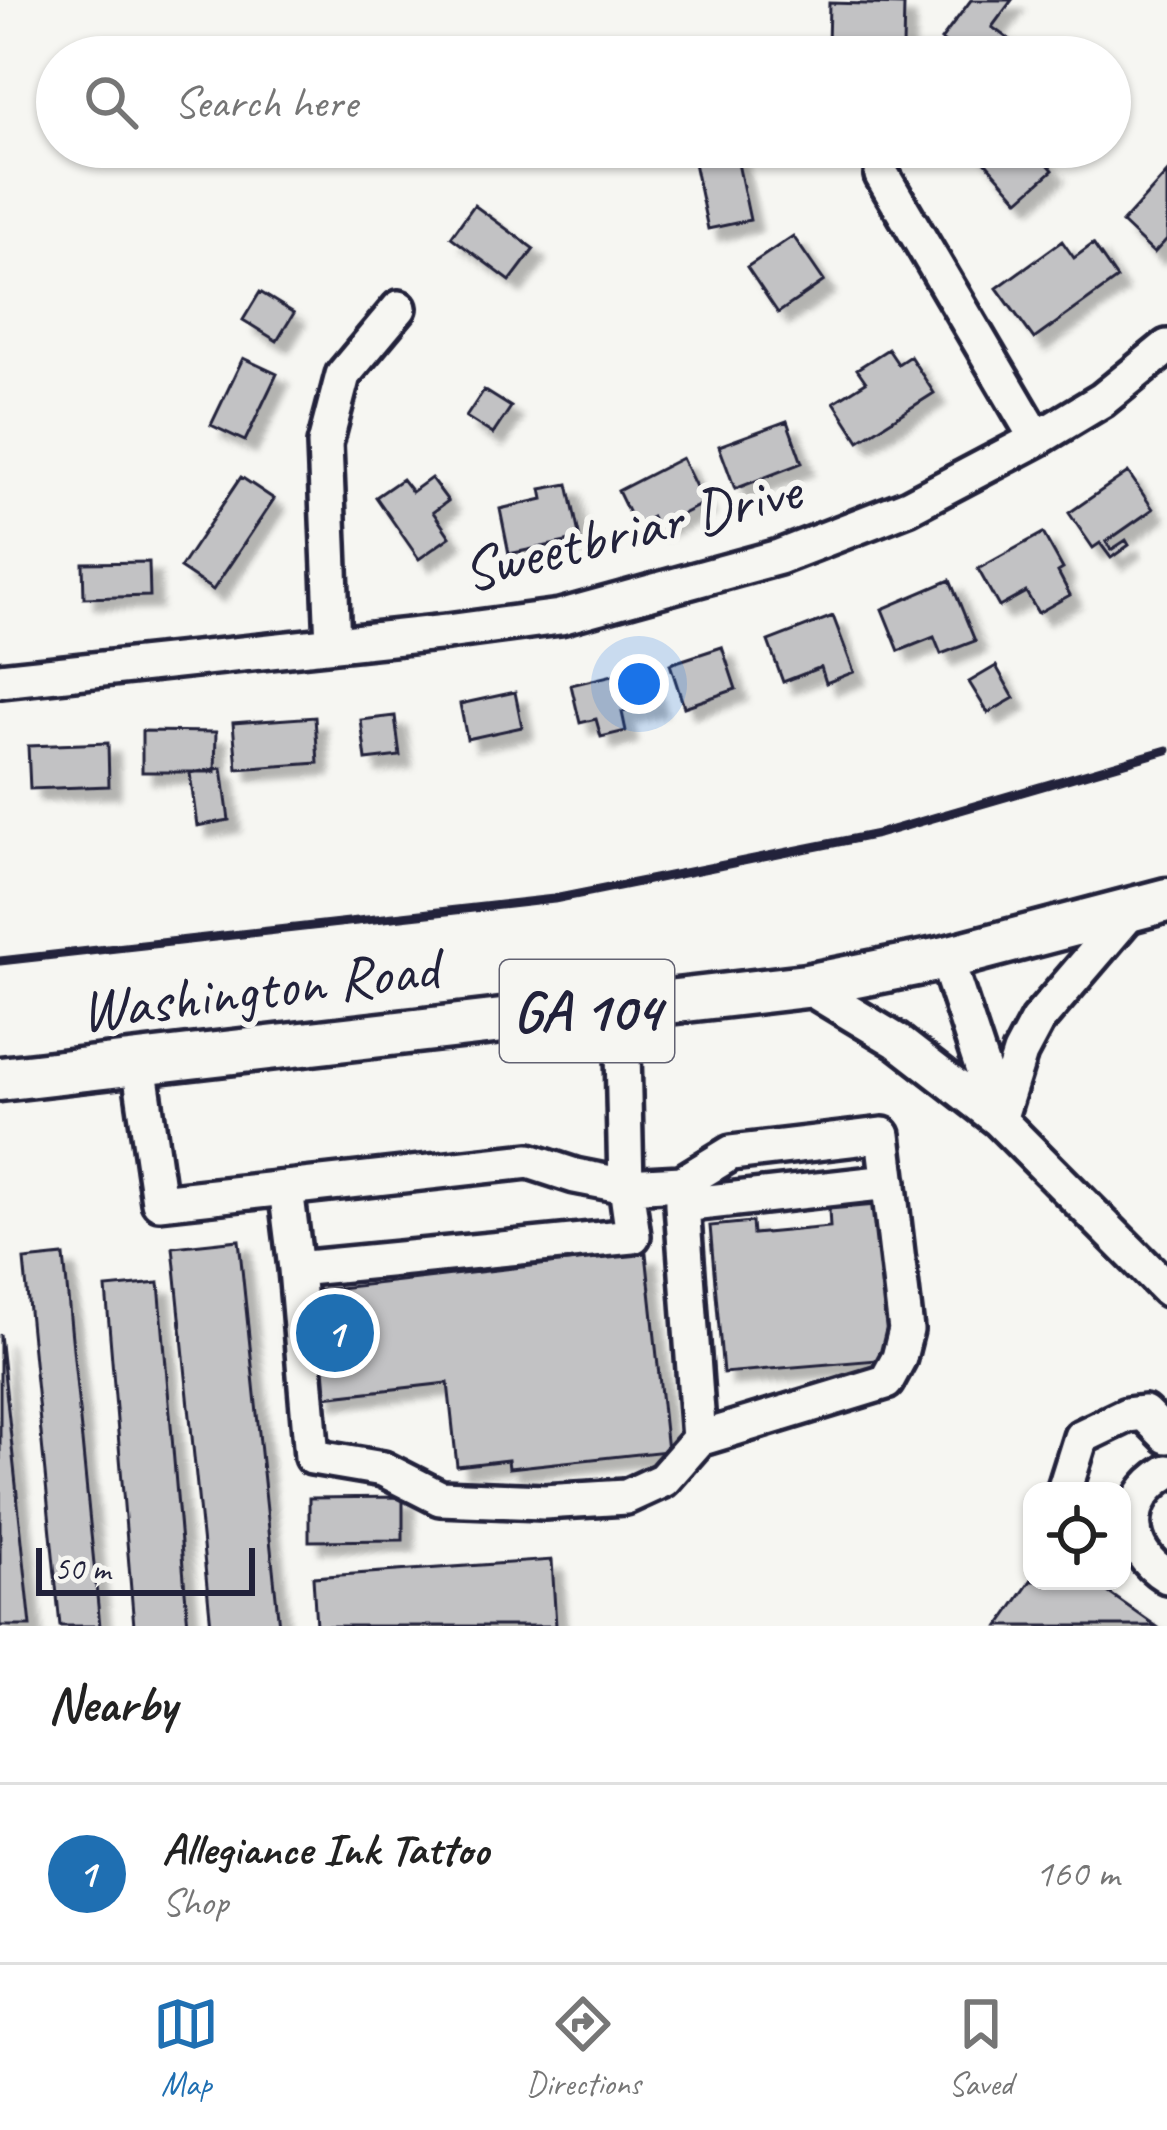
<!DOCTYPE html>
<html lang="en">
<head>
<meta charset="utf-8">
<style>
	body { margin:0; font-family:Caveat,sans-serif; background:#f6f6f6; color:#222 }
	.controls { position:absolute; right:36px; bottom:36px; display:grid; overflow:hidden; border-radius:24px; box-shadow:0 3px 9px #0004 }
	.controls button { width:108px; height:108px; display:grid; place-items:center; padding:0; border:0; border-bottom:3px solid #e0e0e0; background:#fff; color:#222; font:60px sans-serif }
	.scale { position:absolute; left:36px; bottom:30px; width:219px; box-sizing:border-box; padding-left:12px; border:6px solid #22223b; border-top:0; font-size:33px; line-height:42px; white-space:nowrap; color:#22223b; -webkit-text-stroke:9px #f6f6f2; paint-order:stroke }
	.you { position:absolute; left:639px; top:684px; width:42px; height:42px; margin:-30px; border:9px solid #fff; border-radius:50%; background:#1a73e8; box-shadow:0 0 0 18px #1a73e833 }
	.badge { display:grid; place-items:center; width:78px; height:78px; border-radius:50%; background:#1f6fb2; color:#fff; font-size:39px; font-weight:700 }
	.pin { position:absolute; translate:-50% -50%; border:6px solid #fff; box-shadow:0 3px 12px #0006 }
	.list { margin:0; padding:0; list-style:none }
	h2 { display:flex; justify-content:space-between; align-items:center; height:156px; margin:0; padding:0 48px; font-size:51px }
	h2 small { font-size:39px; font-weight:400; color:#767676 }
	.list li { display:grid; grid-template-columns:78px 1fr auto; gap:36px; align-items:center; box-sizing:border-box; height:180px; padding:0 48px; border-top:3px solid #e0e0e0 }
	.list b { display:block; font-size:45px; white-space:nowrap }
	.list p { margin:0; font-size:39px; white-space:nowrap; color:#767676 }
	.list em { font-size:39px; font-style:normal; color:#767676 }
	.icon { flex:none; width:66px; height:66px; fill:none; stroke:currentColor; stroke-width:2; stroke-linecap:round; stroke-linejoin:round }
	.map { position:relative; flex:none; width:1167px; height:1626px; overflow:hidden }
	.search { position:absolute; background:#fff; box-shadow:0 3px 9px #0004; left:36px; right:36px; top:36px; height:132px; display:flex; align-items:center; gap:30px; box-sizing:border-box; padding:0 42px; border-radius:66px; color:#767676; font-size:45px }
	.sheet { height:336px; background:#fff }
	nav { display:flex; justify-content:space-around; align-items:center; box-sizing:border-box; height:168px; border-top:3px solid #e0e0e0; background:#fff; font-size:33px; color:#767676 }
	nav a { display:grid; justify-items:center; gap:6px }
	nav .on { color:#1f6fb2 }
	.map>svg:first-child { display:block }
	.building { fill:#c2c2c4; stroke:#22223b; stroke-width:3; filter:url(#shadow) }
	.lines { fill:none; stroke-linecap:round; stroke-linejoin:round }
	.minor-casing { stroke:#22223b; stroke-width:42 }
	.major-casing { stroke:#22223b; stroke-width:51 }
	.minor { stroke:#f6f6f2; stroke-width:33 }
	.major { stroke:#f6f6f2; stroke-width:42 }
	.rail { stroke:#22223b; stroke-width:9 }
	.labels { text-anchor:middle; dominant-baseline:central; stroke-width:12; stroke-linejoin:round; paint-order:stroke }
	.shield { fill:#f6f6f2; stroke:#626272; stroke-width:3 }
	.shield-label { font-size:57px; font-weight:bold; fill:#22223b }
	.street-label { font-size:60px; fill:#22223b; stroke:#f6f6f2 }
</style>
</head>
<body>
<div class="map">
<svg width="1167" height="1626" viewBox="0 0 1167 1626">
	<defs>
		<filter id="shadow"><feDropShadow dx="11" dy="11" stdDeviation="3" flood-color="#0004"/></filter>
	</defs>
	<rect width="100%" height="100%" fill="#f6f6f2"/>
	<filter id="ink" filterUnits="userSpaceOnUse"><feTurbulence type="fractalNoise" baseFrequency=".00833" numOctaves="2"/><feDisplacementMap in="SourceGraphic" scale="24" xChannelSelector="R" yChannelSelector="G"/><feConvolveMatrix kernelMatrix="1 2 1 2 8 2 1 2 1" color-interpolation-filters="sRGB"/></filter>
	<g filter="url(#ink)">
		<path class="building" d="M 971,0 L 1012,0 L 992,27 L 1022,49 L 1017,57 L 965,57 L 941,40 Z
			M 829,3 L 904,5 L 903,48 L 828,47 Z
			M 972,147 L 1033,147 L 1053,170 L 1019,200 Z
			M 735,149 L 750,220 L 708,229 L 693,158 Z
			M 1167,173 L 1167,239 L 1154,253 L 1122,223 Z
			M 474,205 L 534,249 L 510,281 L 451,237 Z
			M 793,236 L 824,281 L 778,313 L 747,267 Z
			M 1062,241 L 1074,258 L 1093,244 L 1117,279 L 1034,339 L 997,288 Z
			M 260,292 L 294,313 L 277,341 L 243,320 Z
			M 888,349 L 898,364 L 910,356 L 934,393 L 859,441 L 834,402 L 866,382 L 857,369 Z
			M 243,358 L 277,374 L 245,441 L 211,425 Z
			M 484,390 L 511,407 L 493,434 L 466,417 Z
			M 787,421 L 802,463 L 735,489 L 719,446 Z
			M 682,458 L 704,503 L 657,527 L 652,517 L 635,526 L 618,491 Z
			M 1128,472 L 1153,509 L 1106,542 L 1111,550 L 1126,540 L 1129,545 L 1111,558 L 1100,543 L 1093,548 L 1069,513 Z
			M 241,477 L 274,499 L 213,590 L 180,568 Z
			M 431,478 L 448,501 L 433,512 L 450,537 L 419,559 L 376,497 L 402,479 L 412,492 Z
			M 568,484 L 580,539 L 509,554 L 500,509 L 543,499 L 541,489 Z
			M 1043,533 L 1063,569 L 1058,572 L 1070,595 L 1038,613 L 1026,592 L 999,607 L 978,569 Z
			M 149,562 L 150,596 L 84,598 L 83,563 Z
			M 950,580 L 975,641 L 941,654 L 934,637 L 899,651 L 882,609 Z
			M 833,616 L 854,672 L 826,683 L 821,667 L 783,682 L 768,641 Z
			M 722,647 L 736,689 L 684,707 L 670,664 Z
			M 996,666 L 1014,698 L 988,713 L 969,682 Z
			M 646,667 L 655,704 L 622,712 L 626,731 L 601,737 L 596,719 L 580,723 L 571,685 Z
			M 515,692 L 522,727 L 467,739 L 460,704 Z
			M 395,716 L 400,756 L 366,760 L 361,720 Z
			M 315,717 L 318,763 L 237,769 L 233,723 Z
			M 142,731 L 216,732 L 215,772 L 142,772 Z
			M 108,743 L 109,786 L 30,789 L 28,746 Z
			M 222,768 L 229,820 L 197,826 L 190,773 Z
			M 877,1205 L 890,1359 L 723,1373 L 710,1226 L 752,1222 L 753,1234 L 830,1227 L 829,1209 Z
			M 239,1240 L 279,1626 L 211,1626 L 173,1247 Z
			M 646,1253 L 667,1451 L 509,1468 L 508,1460 L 457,1466 L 448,1383 L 323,1397 L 312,1291 Z
			M 64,1256 L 100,1626 L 60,1626 L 24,1260 Z
			M 159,1283 L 188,1626 L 134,1626 L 106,1288 Z
			M 0,1334 L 31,1626 L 0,1626 Z
			M 403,1497 L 403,1540 L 309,1541 L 309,1498 Z
			M 552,1560 L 556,1626 L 316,1626 L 313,1577 Z
			M 1032,1579 L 1032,1581 L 1092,1581 L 1156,1626 L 999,1626 Z"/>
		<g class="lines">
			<g class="minor-casing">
				<path id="minor" d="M 882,175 L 1037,439
					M 333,644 L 325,444 L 343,375 L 399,308
					M 0,680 L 447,632 L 560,617 L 779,557 L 908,507 L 1037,439 L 1102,400 L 1167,347
					M 946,958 L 999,1119
					M 806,986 L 897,1041 L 999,1120 L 1167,1289
					M 139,1063 L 159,1202 L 286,1188
					M 999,1120 L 1020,1053 L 1037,1021 L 1133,909
					M 682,1183 L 682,1205 L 699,1439
					M 682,1205 L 889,1182
					M 296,1269 L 286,1188 L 529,1161 L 575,1176 L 626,1186 L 682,1183 L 731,1153 L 883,1135 L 906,1330 L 899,1358 L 886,1382 L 699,1439 L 663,1480 L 626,1497 L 544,1502 L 440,1498 L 383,1469 L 312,1457 L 296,1269 L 633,1236 L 626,1186 L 622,1006
					M 1167,1472 C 1122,1499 1123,1549 1167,1576
					M 1064,1491 L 1081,1437 L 1127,1415 L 1144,1413 L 1167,1436"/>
			</g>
			<g class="major-casing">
				<path id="major" d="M 0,1079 L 806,986 L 946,958 L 1167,900"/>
			</g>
			<use href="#minor" class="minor"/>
			<use href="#major" class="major"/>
			<path class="rail" d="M 0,961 L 554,899 L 878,834 L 1167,750"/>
		</g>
	</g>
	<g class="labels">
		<rect class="shield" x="500" y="960" width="174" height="102" rx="9"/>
		<g class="shield-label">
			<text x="587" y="1011">GA 104</text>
		</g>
		<g class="street-label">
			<text transform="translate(631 530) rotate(-14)">Sweetbriar Drive</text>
			<text transform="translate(259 989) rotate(-7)">Washington Road</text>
		</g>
	</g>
</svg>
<div class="controls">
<button><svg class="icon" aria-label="locate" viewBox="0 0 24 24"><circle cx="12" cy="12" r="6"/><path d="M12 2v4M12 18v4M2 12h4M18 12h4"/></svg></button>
</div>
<div class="scale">50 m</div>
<div class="you"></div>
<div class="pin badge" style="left:335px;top:1333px">1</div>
<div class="search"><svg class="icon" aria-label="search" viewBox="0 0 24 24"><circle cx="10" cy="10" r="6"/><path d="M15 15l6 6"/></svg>Search here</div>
</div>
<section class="sheet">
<h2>Nearby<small></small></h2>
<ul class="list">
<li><span class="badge">1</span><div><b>Allegiance Ink Tattoo</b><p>Shop</p></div><em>160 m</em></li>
</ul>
</section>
<nav>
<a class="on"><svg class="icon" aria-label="map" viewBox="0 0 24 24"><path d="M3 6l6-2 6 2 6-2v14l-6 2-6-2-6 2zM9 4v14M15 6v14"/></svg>Map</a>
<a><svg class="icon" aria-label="directions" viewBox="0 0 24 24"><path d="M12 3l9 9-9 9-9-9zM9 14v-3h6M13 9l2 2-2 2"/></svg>Directions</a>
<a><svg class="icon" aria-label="saved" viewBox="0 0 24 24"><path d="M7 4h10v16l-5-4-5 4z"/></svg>Saved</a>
</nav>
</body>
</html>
